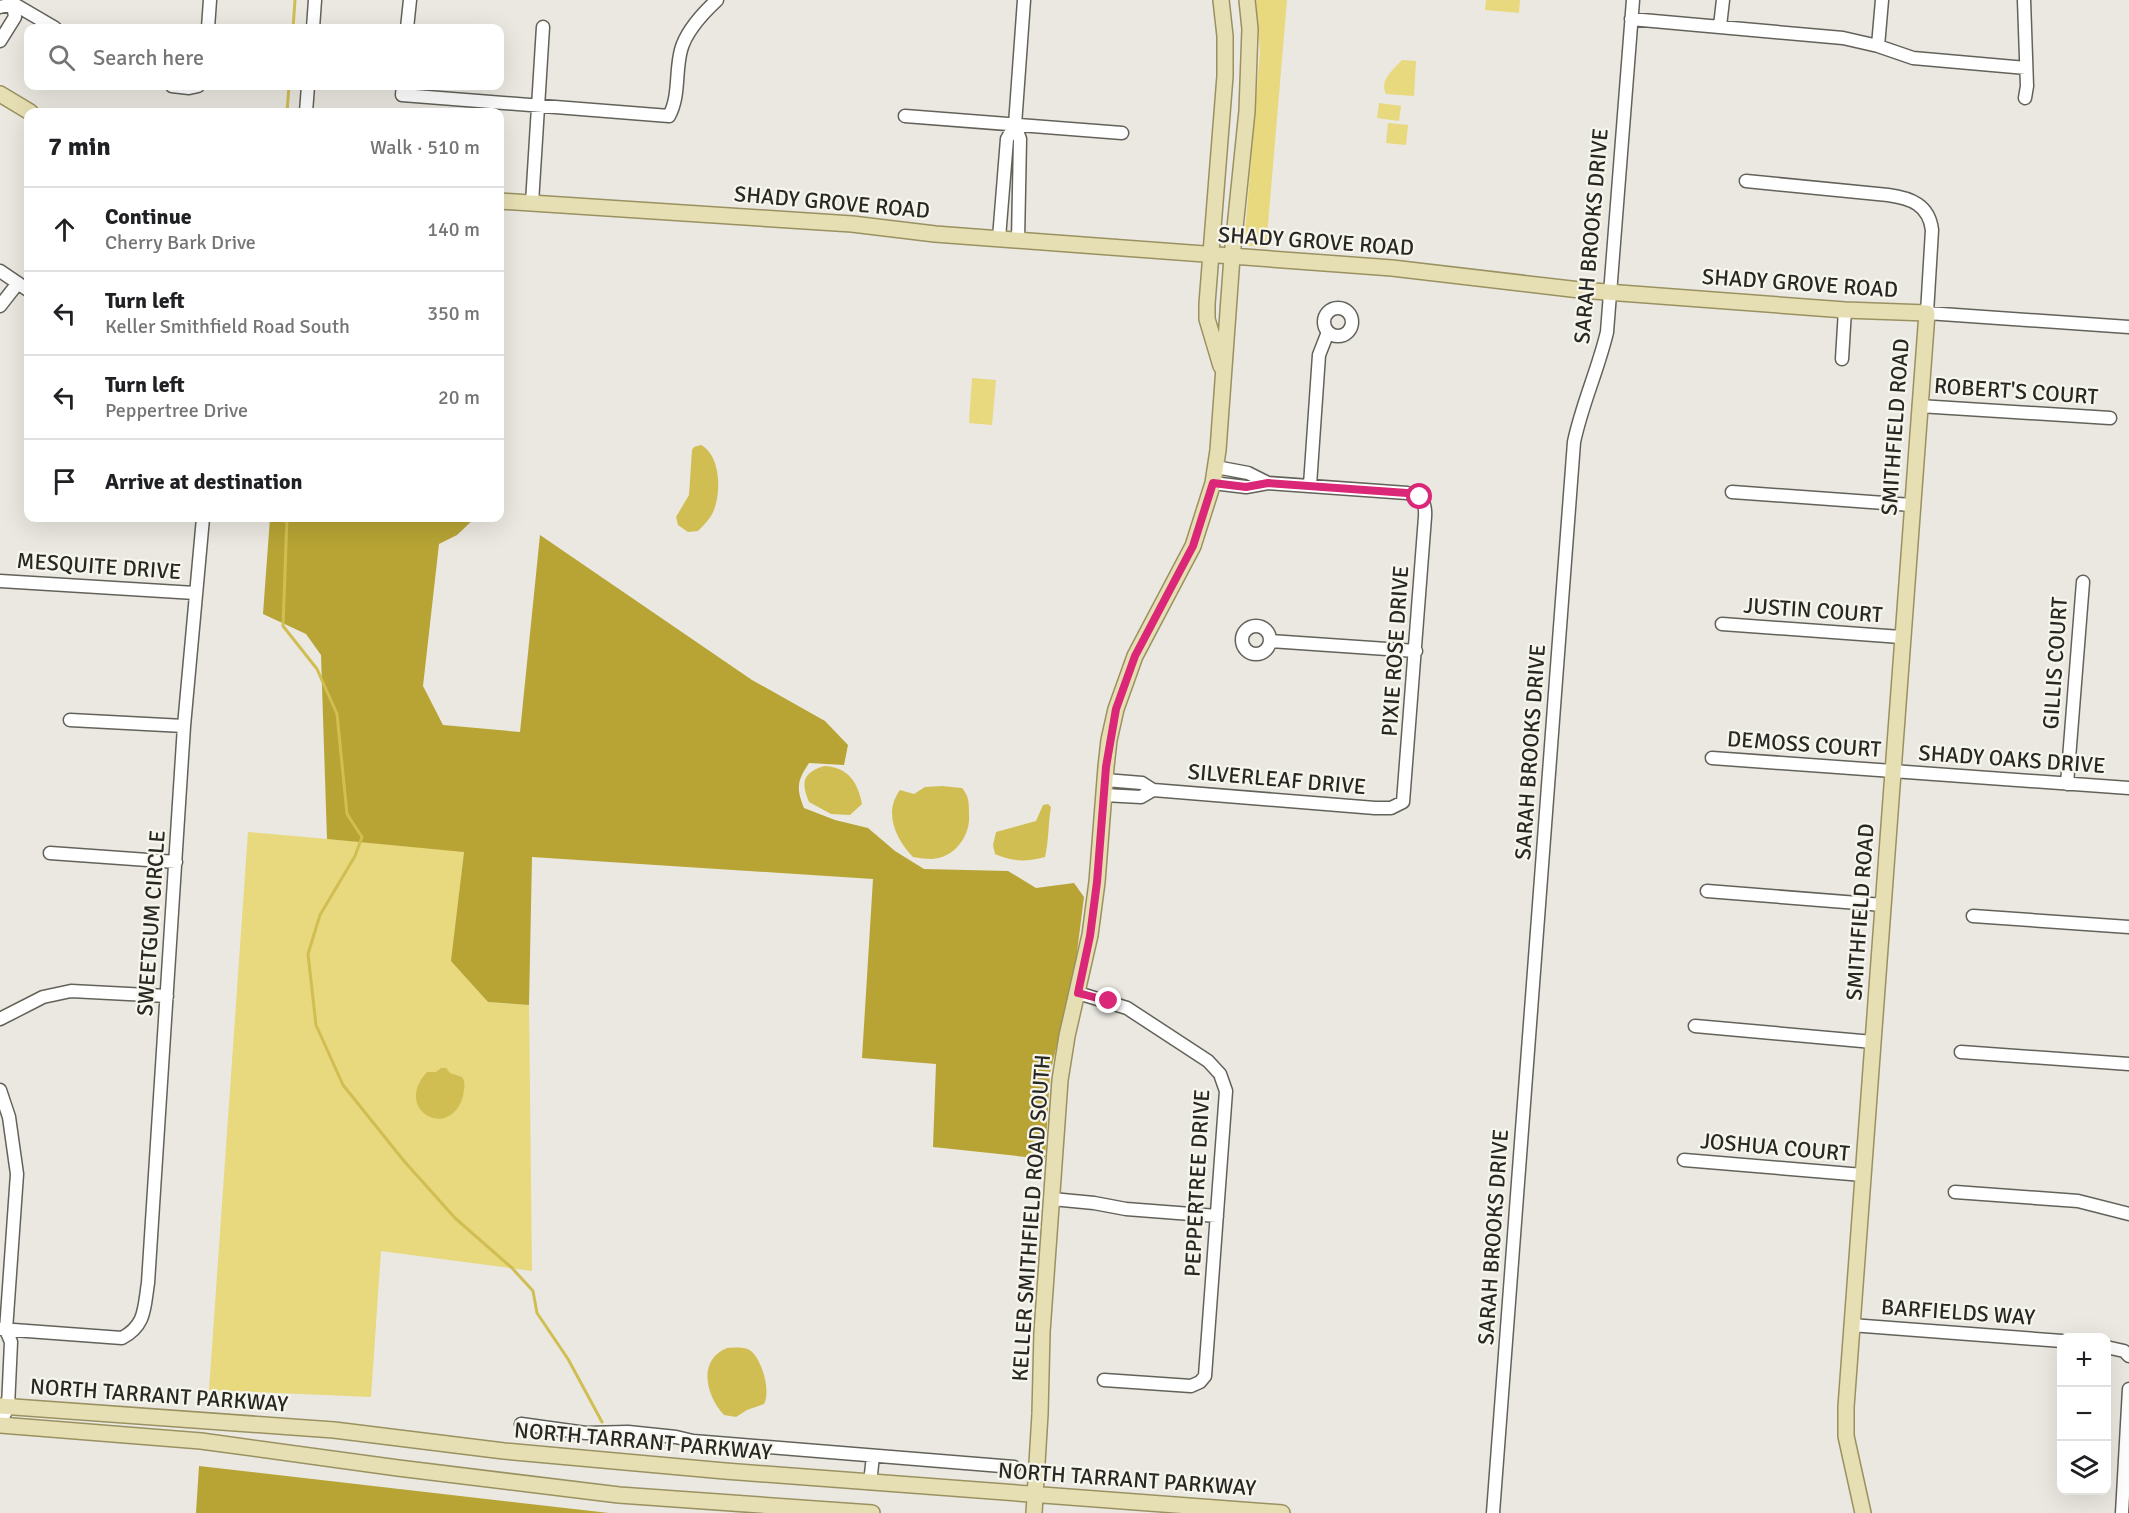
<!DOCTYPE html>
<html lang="en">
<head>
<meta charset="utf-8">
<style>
	body { margin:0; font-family:Signika,sans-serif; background:#f2f2f2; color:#202124 }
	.controls { position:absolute; right:18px; bottom:18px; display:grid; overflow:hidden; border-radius:12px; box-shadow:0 6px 24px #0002 }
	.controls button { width:54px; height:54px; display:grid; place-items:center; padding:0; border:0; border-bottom:2px solid #e0e0e0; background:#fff; color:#202124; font:30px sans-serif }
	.stop { position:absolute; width:18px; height:18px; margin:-14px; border:4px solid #db2777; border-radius:50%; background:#fff }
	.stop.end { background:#db2777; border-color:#fff; box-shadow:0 2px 6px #0008 }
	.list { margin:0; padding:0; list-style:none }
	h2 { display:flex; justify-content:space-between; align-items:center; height:78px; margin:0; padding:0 24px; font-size:26px }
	h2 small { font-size:20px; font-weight:400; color:#757577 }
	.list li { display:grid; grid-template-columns:39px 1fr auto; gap:18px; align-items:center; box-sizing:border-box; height:84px; padding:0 24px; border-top:2px solid #e0e0e0 }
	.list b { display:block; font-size:22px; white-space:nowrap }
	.list p { margin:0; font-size:20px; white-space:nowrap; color:#757577 }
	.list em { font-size:20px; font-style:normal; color:#757577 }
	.icon { flex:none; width:33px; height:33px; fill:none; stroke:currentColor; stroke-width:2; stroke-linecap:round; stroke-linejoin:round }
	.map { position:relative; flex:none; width:2129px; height:1513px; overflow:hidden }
	.search { position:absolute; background:#fff; box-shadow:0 6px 24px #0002; left:24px; top:24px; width:480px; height:66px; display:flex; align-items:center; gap:15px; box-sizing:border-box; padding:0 21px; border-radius:12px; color:#757577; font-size:22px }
	.panel { position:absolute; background:#fff; box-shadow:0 6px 24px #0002; left:24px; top:108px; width:480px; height:414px; border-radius:12px }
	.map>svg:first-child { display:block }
	.green { fill:#e8d87e }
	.forest { fill:#b7a435 }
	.water { fill:#d1be53 }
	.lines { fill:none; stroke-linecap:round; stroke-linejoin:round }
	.stream { stroke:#d1be53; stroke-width:3 }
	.minor-casing { stroke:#63625a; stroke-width:15 }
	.major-casing { stroke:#9a9161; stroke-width:18 }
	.minor { stroke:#fff; stroke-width:12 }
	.major { stroke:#e7dfb4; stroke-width:15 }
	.route { stroke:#db2777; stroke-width:8 }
	.labels { text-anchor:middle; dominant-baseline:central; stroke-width:4.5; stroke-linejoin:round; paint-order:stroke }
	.street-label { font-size:22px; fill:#282724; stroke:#f7f6ed }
</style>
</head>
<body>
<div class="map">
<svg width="2129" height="1513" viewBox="0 0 2129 1513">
	<rect width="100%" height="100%" fill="#eae8e0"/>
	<path class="green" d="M 1256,0 L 1287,0 L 1266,248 L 1244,245 L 1260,51 Z
		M 1486,0 L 1520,0 L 1519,13 L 1485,10 Z
		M 1402,60 L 1416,61 L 1414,96 L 1386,94 C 1379,80 1393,70 1402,60 Z
		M 1379,103 L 1401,106 L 1399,121 L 1377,118 Z
		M 1388,123 L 1408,125 L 1406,145 L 1386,143 Z
		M 972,378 L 996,380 L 992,425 L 969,423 Z
		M 248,832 L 464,851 L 452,961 L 488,1002 L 529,1005 L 532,1271 L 381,1251 L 371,1397 L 209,1390 Z"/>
	<path class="forest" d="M 270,518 L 475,518 L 457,535 L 439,544 L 423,686 L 443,725 L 520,732 L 540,535 L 752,680 L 825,721 L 848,745 L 844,765 L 809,763 C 797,781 796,788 804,808 L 835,820 L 868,828 L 895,851 L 924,869 L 1008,871 L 1036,888 L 1074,883 L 1084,897 L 1074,976 L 1050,1073 L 1045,1159 L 933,1147 L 936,1064 L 862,1058 L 873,879 L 532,857 L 529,1005 L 488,1002 L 451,961 L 464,852 L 327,839 L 321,655 L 306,634 L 263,614 Z
		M 199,1466 L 609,1513 L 196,1513 Z"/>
	<path class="water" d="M 701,445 C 720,455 721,489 715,507 C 712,517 705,524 698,531 L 688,532 L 678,525 L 676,517 L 689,495 L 692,450 L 694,447 Z
		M 824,766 C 848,767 858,782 862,804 L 850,815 L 831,814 L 809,802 C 801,783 802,773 824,766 Z
		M 942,786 L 962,788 C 969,796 969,803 969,814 C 971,835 955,858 932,859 C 926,859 919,858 913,857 C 896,839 883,813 900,790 L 914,794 L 925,787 Z
		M 1048,804 L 1051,807 C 1048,824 1049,840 1045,857 C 1026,862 1013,862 995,854 L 993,845 L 996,832 L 1036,821 L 1043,805 Z
		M 441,1068 L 446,1068 L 450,1073 L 462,1077 C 466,1083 464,1089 463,1096 C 450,1142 392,1110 427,1072 L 436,1072 Z
		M 727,1348 C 734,1348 745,1346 751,1351 C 762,1360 771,1391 764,1404 L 747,1410 L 736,1417 L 724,1415 C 706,1396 697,1360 727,1348 Z"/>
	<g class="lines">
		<path class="stream" d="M 293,28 L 295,0
			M 287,112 L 289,86
			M 287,518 L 283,626 L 317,669 L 337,714 L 347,814 L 362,837 L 355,856 L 320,915 L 308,954 L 316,1025 L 343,1085 L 404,1161 L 455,1218 L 512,1268 L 533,1291 L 537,1313 L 568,1359 L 602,1422"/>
		<g class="minor-casing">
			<path id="minor" d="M 2024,0 L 2027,86 L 2025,98
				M 9,1 L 55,28
				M 0,7 L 13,4 L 15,17 L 0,41
				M 1631,19 L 1843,38 L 1878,46 L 1913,58 L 2026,68
				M 1720,26 L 1723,0
				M 208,28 L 210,0
				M 313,28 L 315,0
				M 407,28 L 410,0
				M 1878,46 L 1882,0
				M 172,86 L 189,88 L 198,86
				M 403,86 L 402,95 L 669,116 C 680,96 675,72 681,50 C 686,31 703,13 717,0
				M 306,112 L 308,86
				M 905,116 L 1122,133
				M 1746,181 L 1888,195 C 1911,198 1929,205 1932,230 L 1927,313 L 2129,327
				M 532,203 L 543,27
				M 999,238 L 1007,139 L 1015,125
				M 1018,240 L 1020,139 L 1015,125 L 1024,0
				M 0,271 L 28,290
				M 0,306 L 18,283
				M1324 322a14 14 0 1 1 28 0a14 14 0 1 1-28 0Z
				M 1842,359 L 1845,310
				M 1919,406 L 2110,418
				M 1216,467 L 1248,473 L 1268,483
				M 1310,485 L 1319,355 L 1328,332
				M 1732,492 L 1912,505
				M 0,581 L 195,593
				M 1722,624 L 1901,637
				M1242 640a14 14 0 1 1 28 0a14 14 0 1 1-28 0Z
				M 1270,641 L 1416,651
				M 70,720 L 184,726
				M 1712,758 L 2129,788
				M 1105,780 L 1142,783 L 1153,790 L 1375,808 L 1391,808 L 1403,802 L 1425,517 C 1426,502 1422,497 1407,493 L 1268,483 L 1246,487 L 1213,483
				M 2067,784 L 2083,582
				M 1104,795 L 1141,797 L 1153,790
				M 50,853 L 176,862
				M 1707,891 L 1883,905
				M 1973,916 L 2129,927
				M 1078,993 L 1127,1008 L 1208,1061 L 1220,1074 L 1226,1091 L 1205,1376 L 1200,1382 L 1191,1386 L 1104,1380
				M 0,1019 L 43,997 L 71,991 L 167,996
				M 1695,1026 L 1873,1042
				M 1961,1052 L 2129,1064
				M 0,1090 L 9,1117 L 17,1174 L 6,1330 L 11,1342 L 8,1407 L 0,1423
				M 1684,1160 L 1863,1175
				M 1955,1192 L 2078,1201 L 2129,1214
				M 1052,1199 L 1094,1203 L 1126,1209 L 1217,1216
				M 1851,1325 L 2062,1341
				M 0,1329 L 122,1338 C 146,1325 144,1308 148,1283 L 184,726 L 203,518
				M 2106,1347 L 2124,1351 L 2129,1356
				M 521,1424 L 586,1433 L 628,1432 L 676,1437 L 693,1441 L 1014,1467
				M 870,1483 L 873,1456
				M 1493,1513 L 1574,442 C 1582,404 1598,370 1607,332 L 1633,0
				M 2122,1513 L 2129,1389"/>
		</g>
		<g class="major-casing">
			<path id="major" d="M 1221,0 L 1225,36 L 1225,76 L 1207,304 L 1207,319 L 1221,366
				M 0,94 L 30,112
				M 500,201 L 852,224 L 935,234 L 1392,268 L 1580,290 L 1845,310 L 1927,313 L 1846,1407 L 1846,1436 L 1863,1513
				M 0,1406 L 334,1430 L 504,1451 L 725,1471 L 1282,1513
				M 0,1425 L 201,1441 L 398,1468 L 619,1495 L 872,1513
				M 1034,1513 L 1040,1414 L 1042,1332 L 1060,1080 L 1067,1036 L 1090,935 L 1097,882 L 1106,767 L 1109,740 L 1116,709 L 1135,656 L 1193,546 L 1213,483 L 1218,450 L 1232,257 L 1247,111 L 1250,29 L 1247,0"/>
		</g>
		<use href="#minor" class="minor"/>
		<use href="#major" class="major"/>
	</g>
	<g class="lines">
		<path class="route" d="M 1109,1001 L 1078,993 L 1090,936 L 1097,882 L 1106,767 L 1116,709 L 1135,656 L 1193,546 L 1213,483 L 1246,487 L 1268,483 L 1407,493 L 1420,497"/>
	</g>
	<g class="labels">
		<g class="street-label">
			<text transform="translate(832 202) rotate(5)">SHADY GROVE ROAD</text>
			<text transform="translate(1591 236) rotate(-85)">SARAH BROOKS DRIVE</text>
			<text transform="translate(1316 241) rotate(4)">SHADY GROVE ROAD</text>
			<text transform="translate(1800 283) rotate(4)">SHADY GROVE ROAD</text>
			<text transform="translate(2016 391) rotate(4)">ROBERT'S COURT</text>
			<text transform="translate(1895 427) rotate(-86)">SMITHFIELD ROAD</text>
			<text transform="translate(99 566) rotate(4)">MESQUITE DRIVE</text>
			<text transform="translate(1813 610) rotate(4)">JUSTIN COURT</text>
			<text transform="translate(1395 651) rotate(-86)">PIXIE ROSE DRIVE</text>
			<text transform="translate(2055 663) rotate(-86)">GILLIS COURT</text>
			<text transform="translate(1804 744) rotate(4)">DEMOSS COURT</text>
			<text transform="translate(1530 752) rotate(-86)">SARAH BROOKS DRIVE</text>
			<text transform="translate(2012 759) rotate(4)">SHADY OAKS DRIVE</text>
			<text transform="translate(1277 779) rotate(5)">SILVERLEAF DRIVE</text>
			<text transform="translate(1860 912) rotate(-86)">SMITHFIELD ROAD</text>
			<text transform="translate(151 923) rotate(-86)">SWEETGUM CIRCLE</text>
			<text transform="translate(1775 1147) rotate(5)">JOSHUA COURT</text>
			<text transform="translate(1197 1183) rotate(-87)">PEPPERTREE DRIVE</text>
			<text transform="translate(1031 1218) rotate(-86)">KELLER SMITHFIELD ROAD SOUTH</text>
			<text transform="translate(1493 1237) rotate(-86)">SARAH BROOKS DRIVE</text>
			<text transform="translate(1958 1312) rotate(4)">BARFIELDS WAY</text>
			<text transform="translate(159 1395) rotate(4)">NORTH TARRANT PARKWAY</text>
			<text transform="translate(643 1441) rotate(5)">NORTH TARRANT PARKWAY</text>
			<text transform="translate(1127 1479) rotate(4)">NORTH TARRANT PARKWAY</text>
		</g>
	</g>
</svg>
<div class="controls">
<button>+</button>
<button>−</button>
<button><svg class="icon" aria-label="layers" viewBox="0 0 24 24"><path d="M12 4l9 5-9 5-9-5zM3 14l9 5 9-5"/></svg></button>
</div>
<div class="stop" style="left:1420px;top:497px"></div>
<div class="stop end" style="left:1109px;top:1001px"></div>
<div class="search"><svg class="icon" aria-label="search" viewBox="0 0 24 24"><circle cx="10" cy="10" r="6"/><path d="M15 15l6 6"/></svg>Search here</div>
<section class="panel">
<h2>7 min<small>Walk · 510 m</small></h2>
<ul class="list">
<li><svg class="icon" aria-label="ahead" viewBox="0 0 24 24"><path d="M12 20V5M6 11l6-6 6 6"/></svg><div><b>Continue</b><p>Cherry Bark Drive</p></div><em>140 m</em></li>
<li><svg class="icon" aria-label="left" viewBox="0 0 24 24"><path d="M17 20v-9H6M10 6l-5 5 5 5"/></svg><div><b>Turn left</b><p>Keller Smithfield Road South</p></div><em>350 m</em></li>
<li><svg class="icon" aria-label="left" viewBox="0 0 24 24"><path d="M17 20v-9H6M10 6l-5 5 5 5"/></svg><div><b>Turn left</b><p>Peppertree Drive</p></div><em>20 m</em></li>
<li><svg class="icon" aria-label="arrive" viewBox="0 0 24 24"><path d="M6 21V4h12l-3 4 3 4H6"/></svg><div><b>Arrive at destination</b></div></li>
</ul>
</section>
</div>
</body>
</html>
